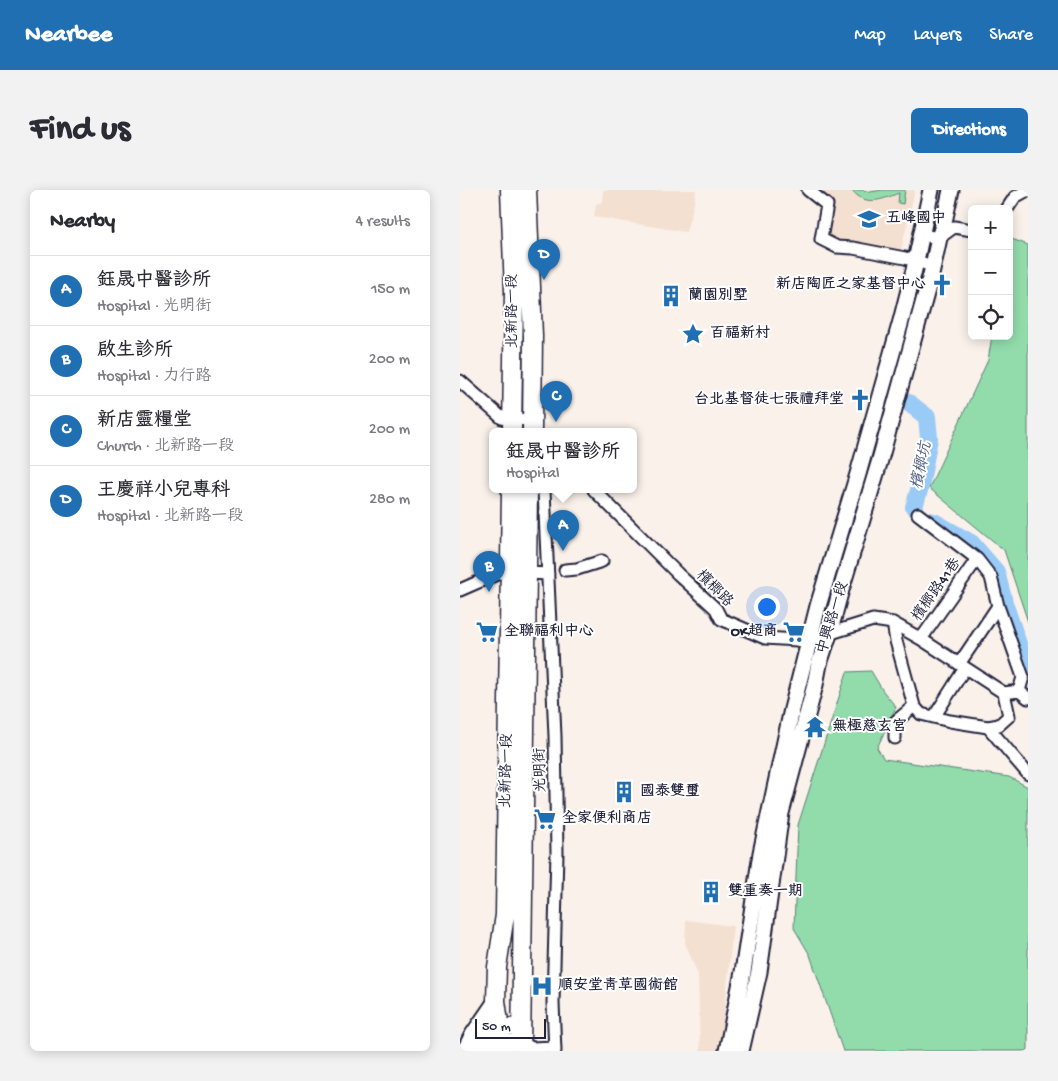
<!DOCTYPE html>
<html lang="en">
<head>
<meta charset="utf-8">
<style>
	body { margin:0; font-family:"Gochi Hand","LXGW WenKai TC",sans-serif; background:#f2f2f3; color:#2b2b33 }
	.controls { position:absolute; right:15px; top:15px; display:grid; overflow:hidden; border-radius:8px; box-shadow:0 2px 12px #0003 }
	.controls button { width:45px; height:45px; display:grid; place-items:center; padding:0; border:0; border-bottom:1px solid #e1e1e2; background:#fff; color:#2b2b33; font:25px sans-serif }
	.scale { position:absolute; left:15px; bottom:12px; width:71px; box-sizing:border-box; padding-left:5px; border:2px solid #22223b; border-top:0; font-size:14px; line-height:18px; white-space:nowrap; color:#22223b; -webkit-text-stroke:4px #fff; paint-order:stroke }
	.you { position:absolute; left:306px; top:416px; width:18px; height:18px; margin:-12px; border:4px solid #fff; border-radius:50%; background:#1a73e8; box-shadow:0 0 0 8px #1a73e833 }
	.badge { display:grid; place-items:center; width:32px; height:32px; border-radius:50%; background:#1f6fb2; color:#fff; font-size:16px; font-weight:700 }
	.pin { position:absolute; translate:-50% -41px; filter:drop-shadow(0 1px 2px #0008) }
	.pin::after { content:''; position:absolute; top:26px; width:18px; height:15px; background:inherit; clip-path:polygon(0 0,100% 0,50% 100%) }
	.popup { position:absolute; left:29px; top:238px; width:148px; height:65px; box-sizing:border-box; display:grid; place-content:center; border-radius:8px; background:#fff; filter:drop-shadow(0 1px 4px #0005); font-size:16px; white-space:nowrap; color:#7c7c81 }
	.popup b { font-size:19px; color:#2b2b33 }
	.popup::after { content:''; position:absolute; left:50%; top:100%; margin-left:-10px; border:10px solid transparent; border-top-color:#fff }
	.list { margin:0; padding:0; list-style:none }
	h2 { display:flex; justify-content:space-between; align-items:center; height:65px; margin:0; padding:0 20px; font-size:21px }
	h2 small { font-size:16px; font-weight:400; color:#7c7c81 }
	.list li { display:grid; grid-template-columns:32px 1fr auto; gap:15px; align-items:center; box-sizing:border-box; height:70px; padding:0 20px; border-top:1px solid #e1e1e2 }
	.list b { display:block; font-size:19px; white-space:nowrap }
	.list p { margin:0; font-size:16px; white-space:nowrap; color:#7c7c81 }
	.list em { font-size:16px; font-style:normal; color:#7c7c81 }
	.icon { flex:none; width:28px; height:28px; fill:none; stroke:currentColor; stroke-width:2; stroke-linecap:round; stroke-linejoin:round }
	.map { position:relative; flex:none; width:568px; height:861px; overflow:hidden; border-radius:8px }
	header { display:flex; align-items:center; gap:30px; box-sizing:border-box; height:70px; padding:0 25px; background:#1f6fb2; color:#fff }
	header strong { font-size:24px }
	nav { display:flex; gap:28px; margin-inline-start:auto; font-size:18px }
	.intro { display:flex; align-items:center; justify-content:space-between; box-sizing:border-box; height:120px; padding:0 30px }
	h1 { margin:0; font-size:35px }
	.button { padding:12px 22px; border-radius:8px; background:#1f6fb2; color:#fff; font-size:18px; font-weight:700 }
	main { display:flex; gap:30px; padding:0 30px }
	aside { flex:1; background:#fff; border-radius:8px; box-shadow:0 2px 12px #0003 }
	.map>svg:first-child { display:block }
	.built { fill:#f4e0d1 }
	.green { fill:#92dcac; stroke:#5a7f74 }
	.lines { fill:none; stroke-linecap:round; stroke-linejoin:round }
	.river { stroke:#9acaf6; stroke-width:18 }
	.street-casing { stroke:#22223b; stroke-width:15 }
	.secondary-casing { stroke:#22223b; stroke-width:19 }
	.primary-casing { stroke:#22223b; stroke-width:21 }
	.street { stroke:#fff; stroke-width:11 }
	.secondary { stroke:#fff; stroke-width:15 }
	.primary { stroke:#fff; stroke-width:18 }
	.labels { text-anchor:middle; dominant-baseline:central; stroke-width:4; stroke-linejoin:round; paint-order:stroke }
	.poi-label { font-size:15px; font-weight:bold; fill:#22223b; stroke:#fff; text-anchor:start }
	.street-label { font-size:15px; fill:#22223b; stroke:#fff }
	.water-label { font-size:16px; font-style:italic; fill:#4c5d7c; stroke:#fff }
</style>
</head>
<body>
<header>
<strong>Nearbee</strong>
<nav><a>Map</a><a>Layers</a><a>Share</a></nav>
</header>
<div class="intro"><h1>Find us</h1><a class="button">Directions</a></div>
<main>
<aside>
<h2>Nearby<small>4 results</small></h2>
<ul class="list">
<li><span class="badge">A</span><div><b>鈺晟中醫診所</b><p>Hospital · 光明街</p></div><em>150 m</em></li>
<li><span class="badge">B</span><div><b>啟生診所</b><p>Hospital · 力行路</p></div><em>200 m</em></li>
<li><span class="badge">C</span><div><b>新店靈糧堂</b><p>Church · 北新路一段</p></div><em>200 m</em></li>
<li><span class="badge">D</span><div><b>王慶祥小兒專科</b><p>Hospital · 北新路一段</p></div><em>280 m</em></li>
</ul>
</aside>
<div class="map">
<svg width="568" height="861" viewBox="0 0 568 861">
	<rect width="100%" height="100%" fill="#faf1ea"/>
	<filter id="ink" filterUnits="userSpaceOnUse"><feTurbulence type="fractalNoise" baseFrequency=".02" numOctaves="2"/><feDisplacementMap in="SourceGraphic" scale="10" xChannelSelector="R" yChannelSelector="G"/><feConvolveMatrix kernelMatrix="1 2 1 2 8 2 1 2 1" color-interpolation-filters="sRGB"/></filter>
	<g filter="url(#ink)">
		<path class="built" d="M 143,0 L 236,0 L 235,9 L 226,42 L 134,27 L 136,14 L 142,12 Z
			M 360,0 L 455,0 L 441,60 L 408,58 L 378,55 L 368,48 L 372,11 Z
			M 226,730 L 273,736 L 262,847 L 259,861 L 240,861 L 238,785 L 225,753 Z"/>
		<path class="green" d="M 392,0 L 403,0 L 410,2 L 423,0 L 445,0 L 443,14 L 438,13 L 439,3 C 421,10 405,17 392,0 Z
			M 549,48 L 568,55 L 568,432 L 544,360 L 469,298 L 528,170 L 532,146 L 549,146 Z
			M 411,481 L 423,501 L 436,517 L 417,558 L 424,569 L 549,587 L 568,597 L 568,861 L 383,861 L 350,765 L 334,738 L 338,635 L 387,482 Z"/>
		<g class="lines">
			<path class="river" d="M 449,213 L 467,227 L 469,248 L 460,297 L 454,317
				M 469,331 L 474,332 L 511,353 L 536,382 L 545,416 L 568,483"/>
			<g class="street-casing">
				<path id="street" d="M 348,0 L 367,15 L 361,49 L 377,57 L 393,58 L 445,68 L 473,76
					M 547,19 L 555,7 L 566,1 L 568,1
					M 462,45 L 479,48 L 494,37 L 512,40
					M 0,191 L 42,228 L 52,230 L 72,229
					M 84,300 L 95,546 L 97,663 L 93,813 L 95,861
					M 134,300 L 218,384 L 256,419 L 261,429 L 305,448 L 337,450 L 348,452 L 371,443 L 413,430 L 433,433 L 461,449 L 544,503 L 559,501 L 568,508
					M 458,324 L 517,369 L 531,387 L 538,416 L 563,487 L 559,501
					M 105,380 L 117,379 L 142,371
					M 0,400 L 39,383 L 50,382 L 88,384
					M 433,433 L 436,451 L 454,516 L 461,524 L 490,531 L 528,537 L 568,584
					M 461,449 L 517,369
					M 499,474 L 538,416
					M 474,527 L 505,478
					M 528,537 L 539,535 L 549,526 L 544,503
					M 435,548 L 435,532 L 454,516
					M 61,851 L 71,858 L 95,857"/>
			</g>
			<g class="secondary-casing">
				<path id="secondary" d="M 6,858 L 12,846 L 36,811
					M 2,861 L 17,854 L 41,838 L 60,835
					M 23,861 L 43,853 L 61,851
					M 267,861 L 283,782 L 301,663 L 332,519 L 358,416 L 398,284 L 441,131 L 454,80 L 471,0
					M 281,861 L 299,782 L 321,623 L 355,495 L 359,474 L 369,444 L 380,403 L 420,270 L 471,85 L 479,48 L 484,32 L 491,0"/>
			</g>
			<g class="primary-casing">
				<path id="primary" d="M 50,0 L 54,101 L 52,242
					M 67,0 L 73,146 L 72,242
					M 43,861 L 36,811 L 37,777 L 45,725 L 51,300
					M 61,861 L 68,300"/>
			</g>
			<use href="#street" class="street"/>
			<use href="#secondary" class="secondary"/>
			<use href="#primary" class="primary"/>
		</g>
	</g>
	<defs>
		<g id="school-bare" transform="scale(1.725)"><path d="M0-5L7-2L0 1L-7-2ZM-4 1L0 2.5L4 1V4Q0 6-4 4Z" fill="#1f6fb2" stroke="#fff" stroke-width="2.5" paint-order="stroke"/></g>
		<g id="church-bare" transform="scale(1.725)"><path d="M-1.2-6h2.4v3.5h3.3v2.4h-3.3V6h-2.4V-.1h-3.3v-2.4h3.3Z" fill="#1f6fb2" stroke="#fff" stroke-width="2.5" paint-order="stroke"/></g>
		<g id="building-bare" transform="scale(1.725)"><path d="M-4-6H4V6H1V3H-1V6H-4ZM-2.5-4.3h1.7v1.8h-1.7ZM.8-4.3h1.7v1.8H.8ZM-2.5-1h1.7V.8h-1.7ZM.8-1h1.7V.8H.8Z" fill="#1f6fb2" stroke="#fff" stroke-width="2.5" paint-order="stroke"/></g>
		<g id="sight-bare" transform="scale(1.725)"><path d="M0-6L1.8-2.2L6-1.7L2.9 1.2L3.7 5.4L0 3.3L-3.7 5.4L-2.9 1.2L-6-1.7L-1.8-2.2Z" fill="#1f6fb2" stroke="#fff" stroke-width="2.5" paint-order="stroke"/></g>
		<g id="supermarket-bare" transform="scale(1.725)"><path d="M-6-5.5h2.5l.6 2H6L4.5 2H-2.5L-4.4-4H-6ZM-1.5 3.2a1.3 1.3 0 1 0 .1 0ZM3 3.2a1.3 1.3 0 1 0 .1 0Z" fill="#1f6fb2" stroke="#fff" stroke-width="2.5" paint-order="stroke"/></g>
		<g id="temple-bare" transform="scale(1.725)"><path d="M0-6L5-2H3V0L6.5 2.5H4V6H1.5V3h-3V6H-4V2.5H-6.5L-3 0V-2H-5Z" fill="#1f6fb2" stroke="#fff" stroke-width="2.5" paint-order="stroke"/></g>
		<g id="hospital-bare" transform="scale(1.725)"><path d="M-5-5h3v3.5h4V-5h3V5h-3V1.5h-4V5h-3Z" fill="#1f6fb2" stroke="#fff" stroke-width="2.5" paint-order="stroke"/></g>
	</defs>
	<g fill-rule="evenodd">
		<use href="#school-bare" x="409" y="29"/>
		<use href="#church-bare" x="482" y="95"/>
		<use href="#building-bare" x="211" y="106"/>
		<use href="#sight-bare" x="233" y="144"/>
		<use href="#church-bare" x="400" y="210"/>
		<use href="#supermarket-bare" x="27" y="442"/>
		<use href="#supermarket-bare" x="334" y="442"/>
		<use href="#temple-bare" x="355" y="537"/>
		<use href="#building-bare" x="164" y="602"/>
		<use href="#supermarket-bare" x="85" y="629"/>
		<use href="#building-bare" x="251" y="702"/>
		<use href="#hospital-bare" x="82" y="796"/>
	</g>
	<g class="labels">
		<g class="poi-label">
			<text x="426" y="29">五峰國中</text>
			<text x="466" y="95" text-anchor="end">新店陶匠之家基督中心</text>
			<text x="228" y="106">蘭園別墅</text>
			<text x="250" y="144">百福新村</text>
			<text x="384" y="210" text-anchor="end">台北基督徒七張禮拜堂</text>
			<text x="44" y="442">全聯福利中心</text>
			<text x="318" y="442" text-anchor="end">OK超商</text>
			<text x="372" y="537">無極慈玄宮</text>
			<text x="180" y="602">國泰雙璽</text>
			<text x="102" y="629">全家便利商店</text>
			<text x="268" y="702">雙重奏一期</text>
			<text x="98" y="796">順安堂青草國術館</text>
		</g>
		<g class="street-label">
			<text transform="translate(53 121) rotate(-90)">北新路一段</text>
			<text transform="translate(254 399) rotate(45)">檳榔路</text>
			<text transform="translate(477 400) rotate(-55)">檳榔路41巷</text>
			<text transform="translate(373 428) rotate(-73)">中興路一段</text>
			<text transform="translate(81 580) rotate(-91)">光明街</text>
			<text transform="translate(47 581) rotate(-89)">北新路一段</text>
		</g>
		<g class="water-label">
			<text transform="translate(463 276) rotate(-78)">檳榔坑</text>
		</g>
	</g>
</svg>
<div class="controls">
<button>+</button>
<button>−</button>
<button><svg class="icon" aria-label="locate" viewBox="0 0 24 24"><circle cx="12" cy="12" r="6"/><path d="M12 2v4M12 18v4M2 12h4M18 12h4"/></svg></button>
</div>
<div class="scale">50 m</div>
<div class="you"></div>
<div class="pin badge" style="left:103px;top:361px">A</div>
<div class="popup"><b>鈺晟中醫診所</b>Hospital</div>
<div class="pin badge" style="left:29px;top:402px">B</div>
<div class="pin badge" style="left:96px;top:232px">C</div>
<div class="pin badge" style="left:84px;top:90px">D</div>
</div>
</main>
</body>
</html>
